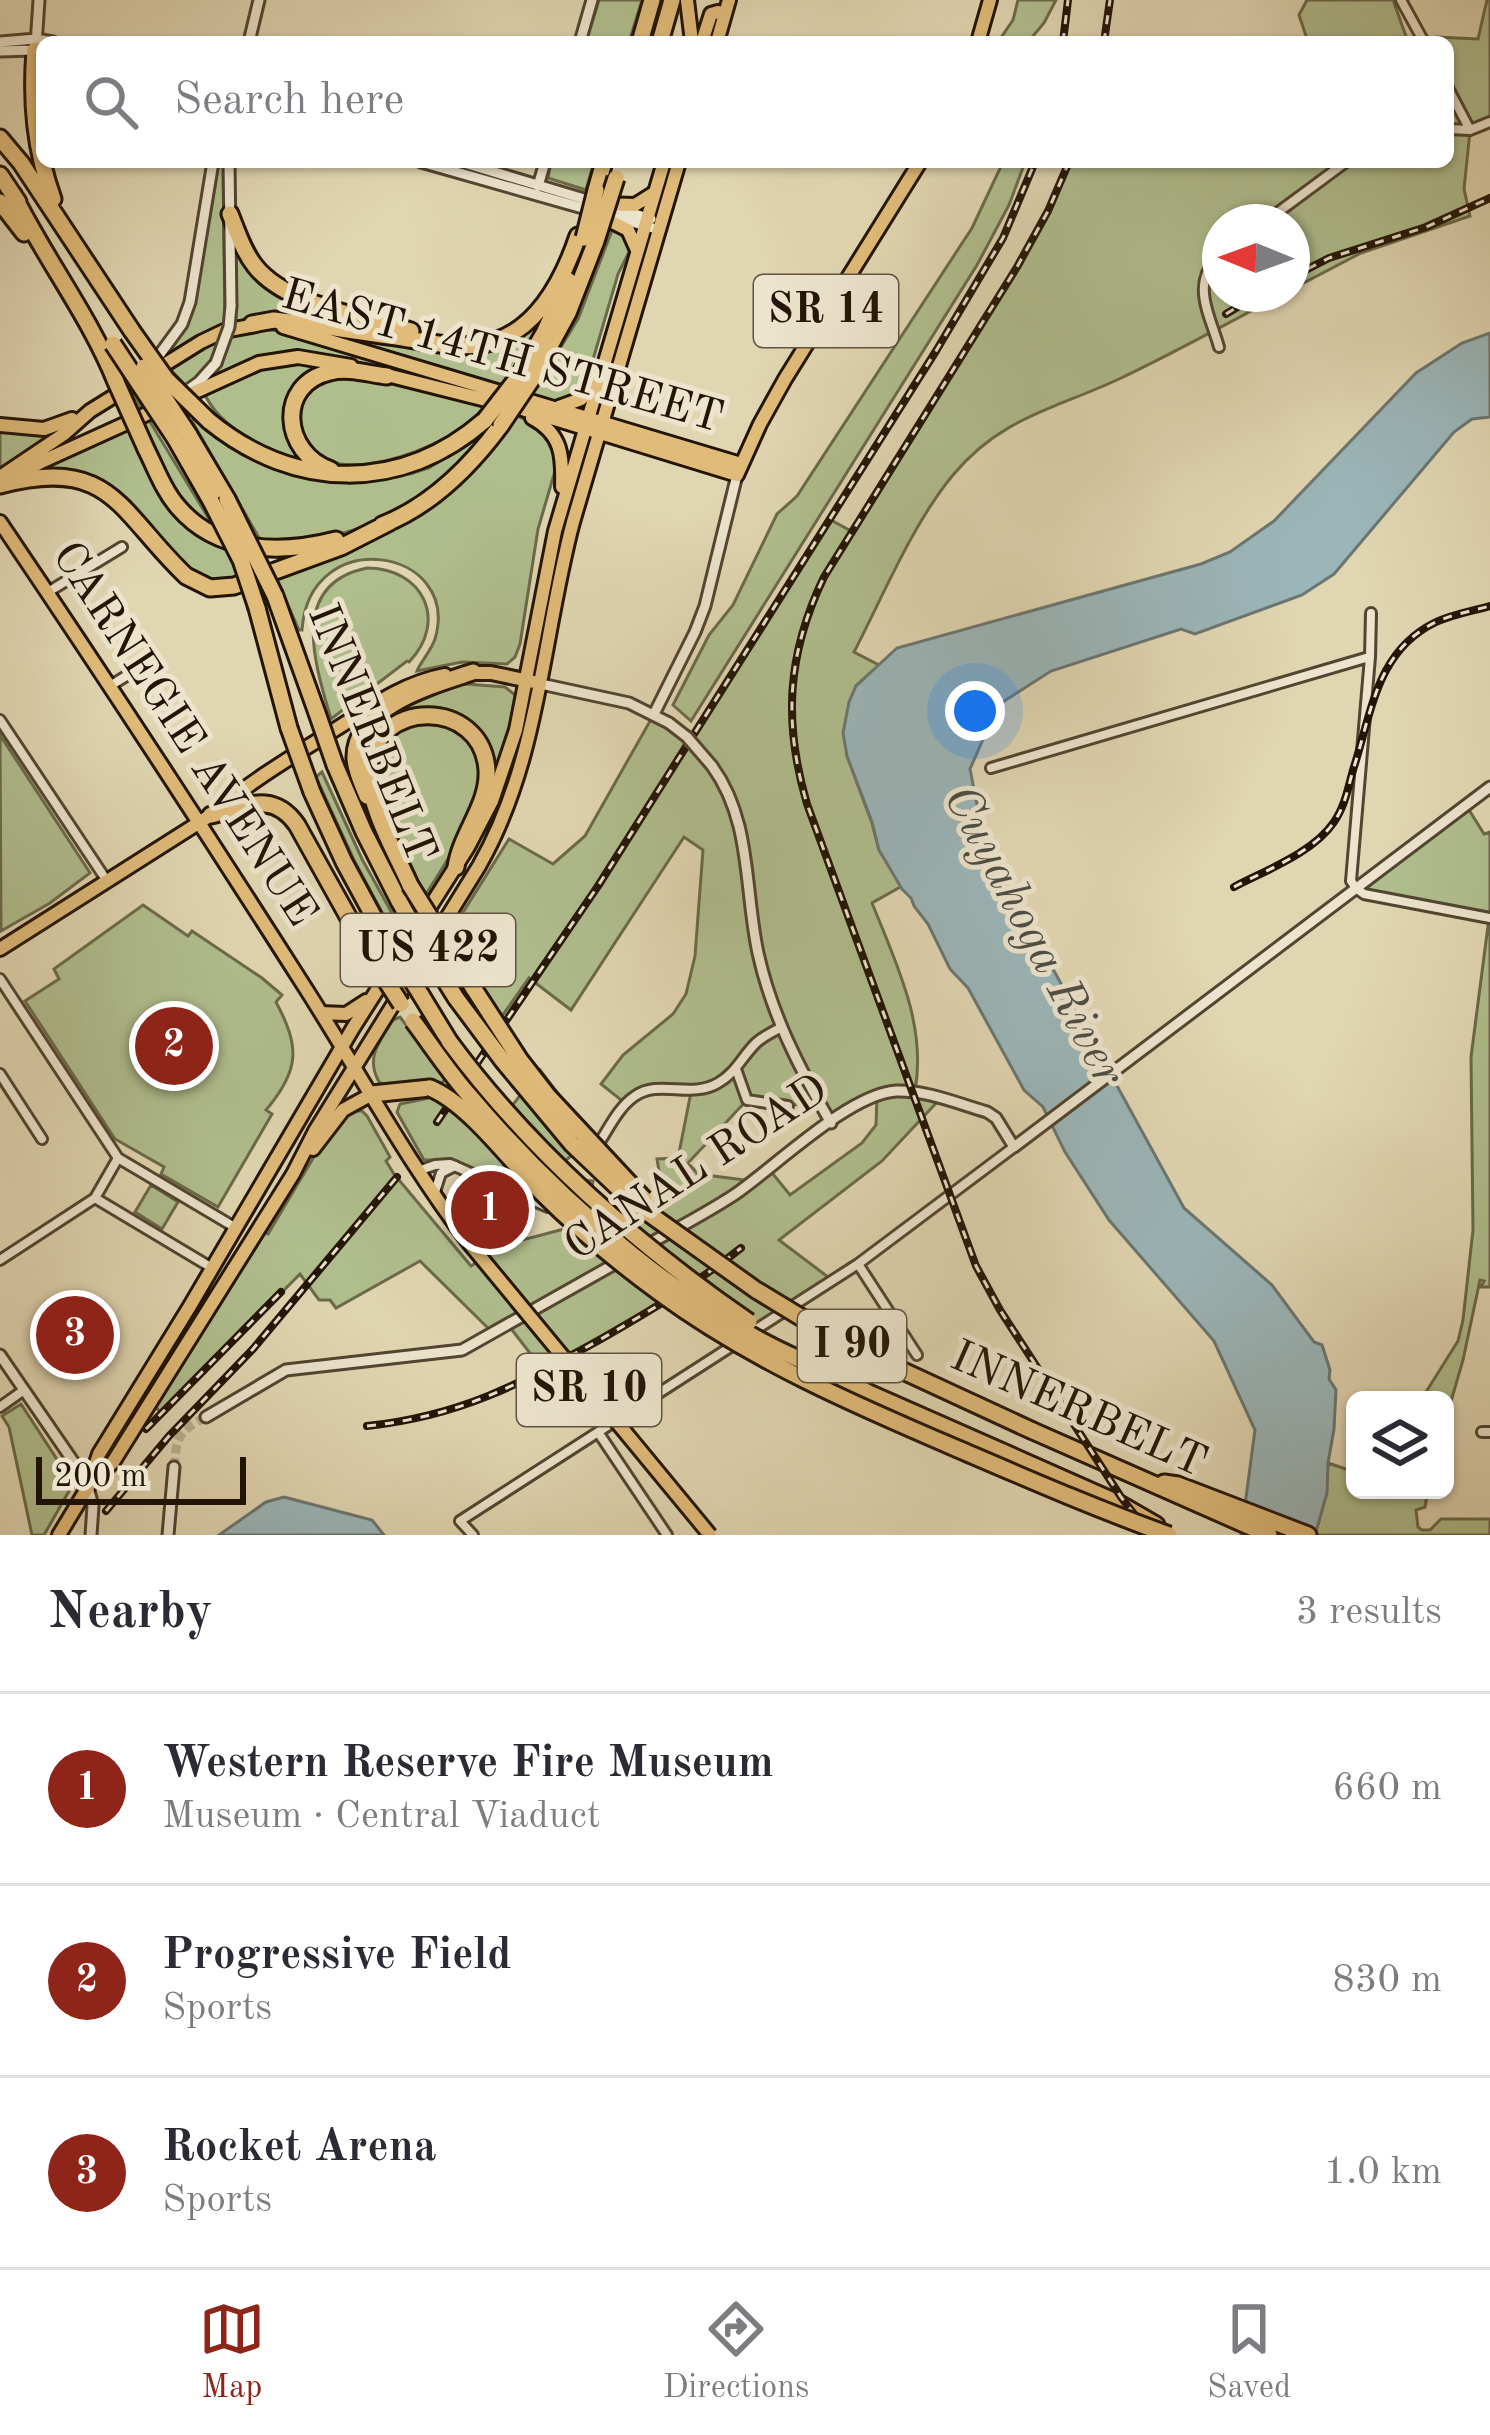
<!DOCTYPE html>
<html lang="en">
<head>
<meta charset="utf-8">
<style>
	body { margin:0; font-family:"Old Standard TT",serif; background:#f2f2f3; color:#2b2b33 }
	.controls { position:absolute; right:36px; bottom:36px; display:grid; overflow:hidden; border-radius:18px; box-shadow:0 3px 9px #0004 }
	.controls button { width:108px; height:108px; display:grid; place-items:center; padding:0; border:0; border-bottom:3px solid #e1e1e2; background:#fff; color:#2b2b33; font:60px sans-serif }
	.compass { position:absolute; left:1202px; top:204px; width:108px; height:108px; border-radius:50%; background:#fff; box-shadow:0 3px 9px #0004; rotate:271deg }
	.scale { position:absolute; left:36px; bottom:30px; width:210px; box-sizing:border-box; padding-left:12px; border:6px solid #231506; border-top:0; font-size:33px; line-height:42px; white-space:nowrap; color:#231506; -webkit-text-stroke:9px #ece4cd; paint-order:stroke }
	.you { position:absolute; left:975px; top:711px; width:42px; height:42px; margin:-30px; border:9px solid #fff; border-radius:50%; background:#1a73e8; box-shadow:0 0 0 18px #1a73e833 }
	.badge { display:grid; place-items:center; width:78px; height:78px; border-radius:50%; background:#8f2418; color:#fff; font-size:39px; font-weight:700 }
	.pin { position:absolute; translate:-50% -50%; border:6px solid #fff; box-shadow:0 3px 12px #0006 }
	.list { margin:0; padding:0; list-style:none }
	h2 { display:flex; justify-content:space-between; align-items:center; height:156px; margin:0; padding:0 48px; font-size:51px }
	h2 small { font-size:39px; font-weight:400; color:#7c7c81 }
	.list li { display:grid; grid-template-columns:78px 1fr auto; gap:36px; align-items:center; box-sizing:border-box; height:192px; padding:0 48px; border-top:3px solid #e1e1e2 }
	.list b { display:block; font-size:45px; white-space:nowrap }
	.list p { margin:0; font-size:39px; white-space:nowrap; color:#7c7c81 }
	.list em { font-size:39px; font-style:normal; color:#7c7c81 }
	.icon { flex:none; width:66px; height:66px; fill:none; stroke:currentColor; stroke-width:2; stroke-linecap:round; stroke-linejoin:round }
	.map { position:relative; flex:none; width:1490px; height:1535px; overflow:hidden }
	.search { position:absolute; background:#fff; box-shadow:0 3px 9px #0004; left:36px; right:36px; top:36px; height:132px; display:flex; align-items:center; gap:30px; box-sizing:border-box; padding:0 42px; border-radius:18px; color:#7c7c81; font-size:45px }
	.sheet { height:732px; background:#fff }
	nav { display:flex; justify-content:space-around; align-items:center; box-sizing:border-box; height:168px; border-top:3px solid #e1e1e2; background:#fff; font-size:33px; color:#7c7c81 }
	nav a { display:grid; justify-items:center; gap:6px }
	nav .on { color:#8f2418 }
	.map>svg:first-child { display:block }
	.green { fill:#b0be8e; stroke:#6a6a4a; stroke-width:3; fill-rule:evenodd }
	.water { fill:#9bb6b9; stroke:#6b7671; stroke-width:3 }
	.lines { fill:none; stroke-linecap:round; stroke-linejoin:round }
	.tertiary-tunnel { stroke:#bbaf90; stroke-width:9; stroke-dasharray:9 4.5; stroke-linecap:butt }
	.minor-casing { stroke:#524531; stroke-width:14 }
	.tertiary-casing { stroke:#524531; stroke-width:15 }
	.primary-casing { stroke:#231506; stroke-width:18 }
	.motorway-casing { stroke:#231506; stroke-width:21 }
	.minor { stroke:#ece4cd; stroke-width:8 }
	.tertiary { stroke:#ece4cd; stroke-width:9 }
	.primary { stroke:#e0bb79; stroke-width:12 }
	.motorway { stroke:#e0bb79; stroke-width:15 }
	.rail-casing { stroke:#231506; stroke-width:8 }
	.rail { stroke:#ece4cd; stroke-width:3; stroke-dasharray:9; stroke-linecap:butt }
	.tertiary-bridge-casing { stroke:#524531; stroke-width:15; stroke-linecap:butt }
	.primary-bridge-casing { stroke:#231506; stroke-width:18; stroke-linecap:butt }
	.motorway-bridge-casing { stroke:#231506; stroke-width:21; stroke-linecap:butt }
	.tertiary-bridge { stroke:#ece4cd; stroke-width:9 }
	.primary-bridge { stroke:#e0bb79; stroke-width:12 }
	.motorway-bridge { stroke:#e0bb79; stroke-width:15 }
	.labels { text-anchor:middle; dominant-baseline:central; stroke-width:10; stroke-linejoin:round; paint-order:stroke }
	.shield { fill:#ece4cd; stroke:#5f5342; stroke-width:3 }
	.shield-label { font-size:42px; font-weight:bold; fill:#231506 }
	.street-label { font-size:45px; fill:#231506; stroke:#ece4cd }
	.water-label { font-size:48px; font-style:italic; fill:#4d4d45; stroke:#ece4cd }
</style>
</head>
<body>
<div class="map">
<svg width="1490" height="1535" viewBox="0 0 1490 1535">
	<rect width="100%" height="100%" fill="#e1d6b2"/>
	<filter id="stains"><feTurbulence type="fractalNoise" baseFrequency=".00167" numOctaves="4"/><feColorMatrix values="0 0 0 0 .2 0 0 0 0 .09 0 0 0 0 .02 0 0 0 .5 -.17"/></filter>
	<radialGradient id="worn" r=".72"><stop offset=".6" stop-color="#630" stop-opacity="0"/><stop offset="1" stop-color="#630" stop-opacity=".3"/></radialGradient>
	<path class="green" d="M 599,0 L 642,0 L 629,42 L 586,42 Z
		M 1018,0 L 1056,0 L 1044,23 L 1028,42 L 998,42 L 1013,20 Z
		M 1307,0 L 1393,0 L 1408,42 L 1308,42 L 1299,15 Z
		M 1487,0 L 1490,0 L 1490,121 L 1470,131 L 1464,189 L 1470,216 L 1361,253 L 1292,289 L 1292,222 L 1220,222 L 1220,294 L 1283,294 C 1228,323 1174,353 1119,379 C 1055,409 1001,417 953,475 C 913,523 883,596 854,652 L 879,665 L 856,686 L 847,756 L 872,823 L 879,850 L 902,886 L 872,903 C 896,963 927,1025 915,1091 L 940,1099 L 882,1161 L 779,1240 L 832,1280 L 737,1342 L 669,1300 L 543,1370 L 509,1326 L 494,1334 L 420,1261 L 336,1308 L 330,1300 L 319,1300 L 300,1274 L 161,1414 L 152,1401 L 259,1229 L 268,1234 L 315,1155 L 351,1111 L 362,1111 L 367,1116 L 390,1157 L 386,1161 L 394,1174 L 471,1266 L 503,1245 L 583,1224 L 546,1197 L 574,1179 L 593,1181 L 587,1215 L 594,1238 L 664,1202 L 657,1159 L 678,1158 L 691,1092 L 646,1090 L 626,1104 L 601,1084 L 623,1055 L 673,1014 L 686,994 L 695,956 L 703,850 L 684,837 L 571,1010 L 529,978 L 500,1019 L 445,941 L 509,839 L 553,864 L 585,836 L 654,714 L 692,738 L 829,519 L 851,531 L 1017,267 L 1048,211 L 1069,162 L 1448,162 L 1448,42 L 1418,42 L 1436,37 L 1478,39 ZM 877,1096 L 876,1125 L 862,1143 L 790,1195 L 769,1169 L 752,1181 L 698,1174 L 688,1163 L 747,1100 L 822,1107 L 831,1123 Z
		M 219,162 L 223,162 L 225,323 L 209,330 L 167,356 L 166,355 L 180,335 L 196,297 Z
		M 551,162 L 594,162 L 586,190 L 548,178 Z
		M 1003,162 L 1025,162 L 1009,205 L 977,265 L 691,721 L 673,705 L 709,635 L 733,605 L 777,514 L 797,496 L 972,228 Z
		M 613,228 L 627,240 L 629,252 L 618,274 L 585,387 C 566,407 555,403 531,396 L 578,319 Z
		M 233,245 L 238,245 L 248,263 L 374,329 L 270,317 L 236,321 Z
		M 541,320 L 504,386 L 331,335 C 403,343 477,365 541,320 Z
		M 254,329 L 284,331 L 457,385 L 311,353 C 275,353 244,364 212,378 L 222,362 L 213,358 L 202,373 L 186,386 L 170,369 C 197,351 222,335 254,329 Z
		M 294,361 L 336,366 L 293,398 L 304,459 L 303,462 C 264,448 222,431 204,393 L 271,364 Z
		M 357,374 L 474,402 L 484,407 C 460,441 372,475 331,462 C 299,452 284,398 319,380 C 329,375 346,376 357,374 Z
		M 129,387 L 215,529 L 180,504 L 145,432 Z
		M 517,416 L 533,423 L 551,439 L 549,441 L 555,460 L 555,471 L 538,529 L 520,644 L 515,657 L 507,664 L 462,662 L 417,671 C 421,661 431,651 435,639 C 462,547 309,523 302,630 L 299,630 L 276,578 C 383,537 448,514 517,416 Z
		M 198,418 L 222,436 L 352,479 L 410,474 L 429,468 L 481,435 L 481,439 C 445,485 389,525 330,536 C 308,540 284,541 262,543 L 192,421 Z
		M 130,429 C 154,486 167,523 226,549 L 240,579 L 203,582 L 79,475 L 47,471 L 48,466 L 72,453 Z
		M 0,431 L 35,435 L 56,433 L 0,471 Z
		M 367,568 C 422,568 449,620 409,662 L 407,661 L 331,719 C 315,664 288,584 367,568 Z
		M 466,684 L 505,687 L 515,695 L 511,721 L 495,777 L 471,730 L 407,716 L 361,770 C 361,767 360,752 361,750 C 370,713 433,688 466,684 Z
		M 432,721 C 441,724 452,726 460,731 C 513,769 448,858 425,896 C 403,857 339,756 404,727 C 412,723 424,723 432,721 Z
		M 0,735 L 90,873 L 50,903 L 1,931 Z
		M 322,772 L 362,859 L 398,924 L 393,933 L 354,860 L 316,777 Z
		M 1466,805 L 1484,834 L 1490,832 L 1490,1287 L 1481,1287 L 1484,1281 L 1480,1280 L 1463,1360 L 1445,1422 L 1445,1400 L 1421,1400 L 1458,1341 L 1463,1320 L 1473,1230 L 1471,1057 L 1489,918 L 1356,888 Z
		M 143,905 L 188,936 L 192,931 L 262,978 L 282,995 L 276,1002 C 300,1047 300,1070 266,1110 L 272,1114 L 218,1207 L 161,1174 L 164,1167 L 115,1139 L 25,1001 L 59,979 L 54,969 Z
		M 400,1017 L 446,1077 L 440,1086 L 417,1082 L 385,1085 L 379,1082 C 365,1057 380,1041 393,1020 Z
		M 540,1070 L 592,1138 L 538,1184 L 535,1192 L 527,1194 L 479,1170 L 473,1171 L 448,1160 L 424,1160 L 397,1112 L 400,1104 L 434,1097 L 493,1130 Z
		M 151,1185 L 178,1202 L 162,1229 L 135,1212 Z
		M 21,1404 L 73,1484 L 44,1535 L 32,1535 L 9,1427 L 2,1416 Z
		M 1328,1463 L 1355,1472 L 1355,1490 L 1428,1490 L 1425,1507 L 1416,1510 L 1418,1527 L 1422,1530 L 1430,1530 L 1441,1519 L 1490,1519 L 1490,1535 L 1314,1535 C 1324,1511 1327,1489 1328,1463 Z"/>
	<path class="water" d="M 1490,333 L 1490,417 L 1472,419 L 1454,432 L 1334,574 L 1302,595 L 1195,634 L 1181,629 L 1051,671 L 998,705 L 970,769 L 985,845 L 1184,1208 L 1272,1285 L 1314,1342 L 1322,1345 L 1330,1370 L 1329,1379 L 1336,1390 L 1334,1429 L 1328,1463 L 1327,1493 L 1315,1535 L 1241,1535 L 1255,1430 L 1214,1341 L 1109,1220 L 1065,1152 L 1043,1107 L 1024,1090 L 968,988 L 950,969 L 928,924 L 914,906 L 911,898 L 902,889 L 879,850 L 872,822 L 847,756 L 843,733 L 849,702 L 856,686 L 897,648 L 1201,564 L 1230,552 L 1274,521 L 1416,373 L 1462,343 Z
		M 284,1497 L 372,1520 L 384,1535 L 219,1535 L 266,1502 Z"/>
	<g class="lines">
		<path class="tertiary-tunnel" d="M 174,1467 C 177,1435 178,1432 206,1417"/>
		<g class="minor-casing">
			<path id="minor" d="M 1401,0 L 1424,42
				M 1448,88 L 1470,130
				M 1448,129 L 1470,130 L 1490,122
				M 1265,222 L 1346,162
				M 1219,347 C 1209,312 1190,284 1220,254
				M 48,592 L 122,547
				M 1371,613 L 1370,657 L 1351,881 L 1356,888 L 1364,894 L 1490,918
				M 110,686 L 152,660
				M 0,720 L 107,881
				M 991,768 L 1369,657
				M 0,979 L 118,1158 L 236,1228
				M 736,1069 L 747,1100 L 788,1106
				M 0,1074 L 42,1139
				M 595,1149 C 608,1131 617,1108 635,1096 C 659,1079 691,1099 718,1083 C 736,1073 743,1055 757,1042 C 764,1036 774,1031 782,1027
				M 418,1171 L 435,1165 L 450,1164 L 548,1207
				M 434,1195 L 441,1173 L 455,1166
				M 95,1198 L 212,1268
				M 0,1260 L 95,1198 L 118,1158
				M 858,1264 L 917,1355
				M 752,1332 L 858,1264 L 1014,1147
				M 0,1407 L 24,1390
				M 598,1432 L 667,1535
				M 1482,1432 L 1490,1432
				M 473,1535 L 460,1521 L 735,1344"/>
		</g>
		<g class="tertiary-casing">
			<path id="tertiary" d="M 0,42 L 36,39 L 53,42
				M 249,42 L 259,0
				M 580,42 L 592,0
				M 36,45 L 39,0
				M 0,51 L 36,50
				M 229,162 L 231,306
				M 421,162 L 660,230
				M 461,162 L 594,202
				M 538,186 L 545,162
				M 616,208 L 651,219
				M 152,365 L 182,324 L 190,302 L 213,162
				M 185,392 L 199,382 L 216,363
				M 541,684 L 629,703 L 669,723
				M 654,714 L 695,632 L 705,606 L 737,475
				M 712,766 C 752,821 744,888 758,953 C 771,1013 800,1070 831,1123
				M 645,1246 C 674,1230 705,1214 734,1195 C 775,1167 849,1094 896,1091 C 926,1090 959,1104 987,1112 L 996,1118 L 1014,1147 L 1490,787
				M 0,1355 L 77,1467 L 88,1487 L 93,1506 L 91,1535
				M 206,1417 L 286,1370 L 462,1350 L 620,1261
				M 168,1535 L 174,1467"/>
		</g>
		<g class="primary-casing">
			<path id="primary" d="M 687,0 L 692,42
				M 702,42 L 711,14 L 718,12 L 725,14
				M 717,42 L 729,0
				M 978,42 L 990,0
				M 600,204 L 635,205 L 654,193
				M 596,214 L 628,230 L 637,250
				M 283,327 L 741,464
				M 383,374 L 522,409 L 737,475 L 760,424 L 785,379 L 920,162
				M 559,407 L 581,399 L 595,383
				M 532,418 C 562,434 563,456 562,487
				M 0,425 L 44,429 L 72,419
				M 0,477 L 64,434 L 90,411 L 201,342 L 224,331 L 256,325
				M 9,480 L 41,462 L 259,363 L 298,357 L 351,366
				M 0,522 C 104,676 206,832 306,989 C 360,1074 408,1163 469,1243
				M 466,673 L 491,673 L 534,682
				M 0,949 L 211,815 C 249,782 293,756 336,729 C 372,706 403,683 445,675
				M 321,1013 L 346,1014 L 366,1001
				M 313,1149 L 343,1110 L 372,1094
				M 93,1482 L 113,1462 L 293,1174 L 315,1131 L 479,866 C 540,759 542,638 573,522 L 679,162
				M 59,1535 L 88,1487 L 99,1454 L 190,1306 L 353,1028 L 468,847 L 492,801 L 516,730 L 555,531 L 664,162"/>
		</g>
		<g class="motorway-casing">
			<path id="motorway" d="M 640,42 L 652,0
				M 660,42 L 672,0
				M 35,50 C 31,102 35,149 53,199
				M 0,138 L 21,163 L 132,331
				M 0,175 L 18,202
				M 596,190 L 604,162
				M 13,194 C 45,259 89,315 116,382
				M 0,202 L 24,233
				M 230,214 C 237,231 243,251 255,266 C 285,305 364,317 411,331
				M 252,324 L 274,320 C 317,325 360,332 403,338 C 426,342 453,348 476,345 C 532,340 562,283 578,236
				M 519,376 L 544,333 L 568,280
				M 532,379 L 568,313 L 596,241
				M 209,421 C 295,491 401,493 485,420
				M 189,435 L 227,499
				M 175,438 L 211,501
				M 146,449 C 156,469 164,491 178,507 C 218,554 281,554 336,540
				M 331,470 C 282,453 276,384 330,372 C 347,367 369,374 387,376
				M 0,485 C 112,456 118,511 186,576 L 210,588 L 234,586 L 341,547 L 390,522
				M 382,525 C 431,506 470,467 501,425
				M 275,596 L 317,713
				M 257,608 L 289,728
				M 335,765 L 364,832 L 399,901
				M 312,792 L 344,862 L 383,934
				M 367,796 C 362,784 356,772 355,759 C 353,707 434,685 473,672
				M 211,815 C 245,807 273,790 297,825 L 369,954
				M 410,885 C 396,853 368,806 369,771 C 372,698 482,697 487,770 C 489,805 461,833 456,867
				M 448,946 L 474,989
				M 436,966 L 456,998
				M 421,995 L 449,1041
				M 372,1094 L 430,1088
				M 828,1371 L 869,1393 L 1118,1503 L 1156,1525
				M 1033,1431 L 1269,1535
				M 1164,1483 L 1178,1485 L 1308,1535"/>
		</g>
		<use href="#minor" class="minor"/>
		<use href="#tertiary" class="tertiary"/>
		<use href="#primary" class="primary"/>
		<use href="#motorway" class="motorway"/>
		<g class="rail-casing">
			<path id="rail" d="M 1063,42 L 1068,0
				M 1104,42 L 1110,0
				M 1069,162 L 1048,211 L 1017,267 L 824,577 C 787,654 783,722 807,804 L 976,1266 L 1000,1310 L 1121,1497 L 1150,1535
				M 1292,277 L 1329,258 L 1426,227 L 1490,198
				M 1226,314 L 1259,294
				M 1234,887 C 1266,870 1313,853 1334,822 C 1345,806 1348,788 1353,770 C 1372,712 1376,651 1436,622 C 1453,614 1472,611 1490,606
				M 437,1122 L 598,886 L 936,351 L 1003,238 L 1035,162
				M 367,1426 C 461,1416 520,1384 601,1339 C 650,1311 697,1283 741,1248
				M 146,1429 L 281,1292
				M 106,1511 L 169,1436 L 253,1349 L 397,1177"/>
		</g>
		<use href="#rail" class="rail"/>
		<g class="tertiary-bridge-casing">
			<path id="tertiary-bridge" d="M 216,363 L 229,327 L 231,306
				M 669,723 L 687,737 L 712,766"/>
		</g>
		<g class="primary-bridge-casing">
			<path id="primary-bridge" d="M 469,1243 L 710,1535"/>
		</g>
		<g class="motorway-bridge-casing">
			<path id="motorway-bridge" d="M 584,238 L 596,190
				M 596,241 L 616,178
				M 132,331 L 166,379 L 209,421
				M 113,344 L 175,438
				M 144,367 L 189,435
				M 116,382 L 146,449
				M 485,420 L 519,376
				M 501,425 L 532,379
				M 227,499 L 275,596
				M 211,501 L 241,560 L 257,608
				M 317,713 L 335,765
				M 289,728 L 312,792
				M 410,885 L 448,946
				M 399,901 L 436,966
				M 383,934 L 421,995
				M 369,954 L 401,1004
				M 474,989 L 520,1060 L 548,1096 L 644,1199
				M 456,998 L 503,1061 L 572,1144 L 634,1203 L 756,1290 L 822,1330 L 888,1364 L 1033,1431
				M 413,1021 C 431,1045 448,1071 468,1094 C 560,1203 694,1321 828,1371
				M 449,1041 C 531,1152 636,1244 749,1322
				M 430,1088 C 469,1104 511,1162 542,1193 C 578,1229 619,1263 660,1293 C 751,1360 855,1405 958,1449 C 1028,1479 1097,1509 1169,1535"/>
		</g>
		<use href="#tertiary-bridge" class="tertiary-bridge"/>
		<use href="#primary-bridge" class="primary-bridge"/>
		<use href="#motorway-bridge" class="motorway-bridge"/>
	</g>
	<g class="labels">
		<g class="shield">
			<rect x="754" y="275" width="144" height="72" rx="9"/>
			<rect x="341" y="914" width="174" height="72" rx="9"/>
			<rect x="798" y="1310" width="108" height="72" rx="9"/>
			<rect x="517" y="1354" width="144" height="72" rx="9"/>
		</g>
		<g class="shield-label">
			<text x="826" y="311">SR 14</text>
			<text x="428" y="950">US 422</text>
			<text x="852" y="1346">I 90</text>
			<text x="589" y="1390">SR 10</text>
		</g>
		<g class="street-label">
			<text transform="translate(502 358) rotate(16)">EAST 14TH STREET</text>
			<text transform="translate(370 734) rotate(68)">INNERBELT</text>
			<text transform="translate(183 735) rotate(57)">CARNEGIE AVENUE</text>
			<text transform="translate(697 1169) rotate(-33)">CANAL ROAD</text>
			<text transform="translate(1078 1411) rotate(24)">INNERBELT</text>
		</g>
		<g class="water-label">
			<text transform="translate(1033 936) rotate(62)">Cuyahoga River</text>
		</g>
	</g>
	<rect width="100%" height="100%" filter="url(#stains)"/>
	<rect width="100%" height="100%" fill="url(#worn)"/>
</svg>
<div class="controls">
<button><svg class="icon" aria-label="layers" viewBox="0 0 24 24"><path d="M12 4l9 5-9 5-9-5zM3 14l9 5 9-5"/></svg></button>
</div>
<svg class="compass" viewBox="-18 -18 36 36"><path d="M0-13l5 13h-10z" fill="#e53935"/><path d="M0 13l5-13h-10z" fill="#7c7c81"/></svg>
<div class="scale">200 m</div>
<div class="you"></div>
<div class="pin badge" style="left:490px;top:1210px">1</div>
<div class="pin badge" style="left:174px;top:1046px">2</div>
<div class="pin badge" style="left:75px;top:1335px">3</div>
<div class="search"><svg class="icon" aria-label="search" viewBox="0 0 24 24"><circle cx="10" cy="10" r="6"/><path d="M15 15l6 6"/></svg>Search here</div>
</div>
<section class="sheet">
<h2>Nearby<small>3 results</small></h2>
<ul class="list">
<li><span class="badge">1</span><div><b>Western Reserve Fire Museum</b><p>Museum · Central Viaduct</p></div><em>660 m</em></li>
<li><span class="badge">2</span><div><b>Progressive Field</b><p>Sports</p></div><em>830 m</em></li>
<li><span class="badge">3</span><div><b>Rocket Arena</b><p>Sports</p></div><em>1.0 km</em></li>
</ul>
</section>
<nav>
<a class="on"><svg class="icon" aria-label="map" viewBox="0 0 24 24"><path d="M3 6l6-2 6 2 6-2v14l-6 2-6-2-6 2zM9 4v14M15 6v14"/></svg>Map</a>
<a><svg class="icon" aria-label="directions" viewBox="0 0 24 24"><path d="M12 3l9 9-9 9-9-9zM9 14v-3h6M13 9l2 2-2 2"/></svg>Directions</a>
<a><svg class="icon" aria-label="saved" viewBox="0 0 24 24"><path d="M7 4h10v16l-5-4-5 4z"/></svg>Saved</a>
</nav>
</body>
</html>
